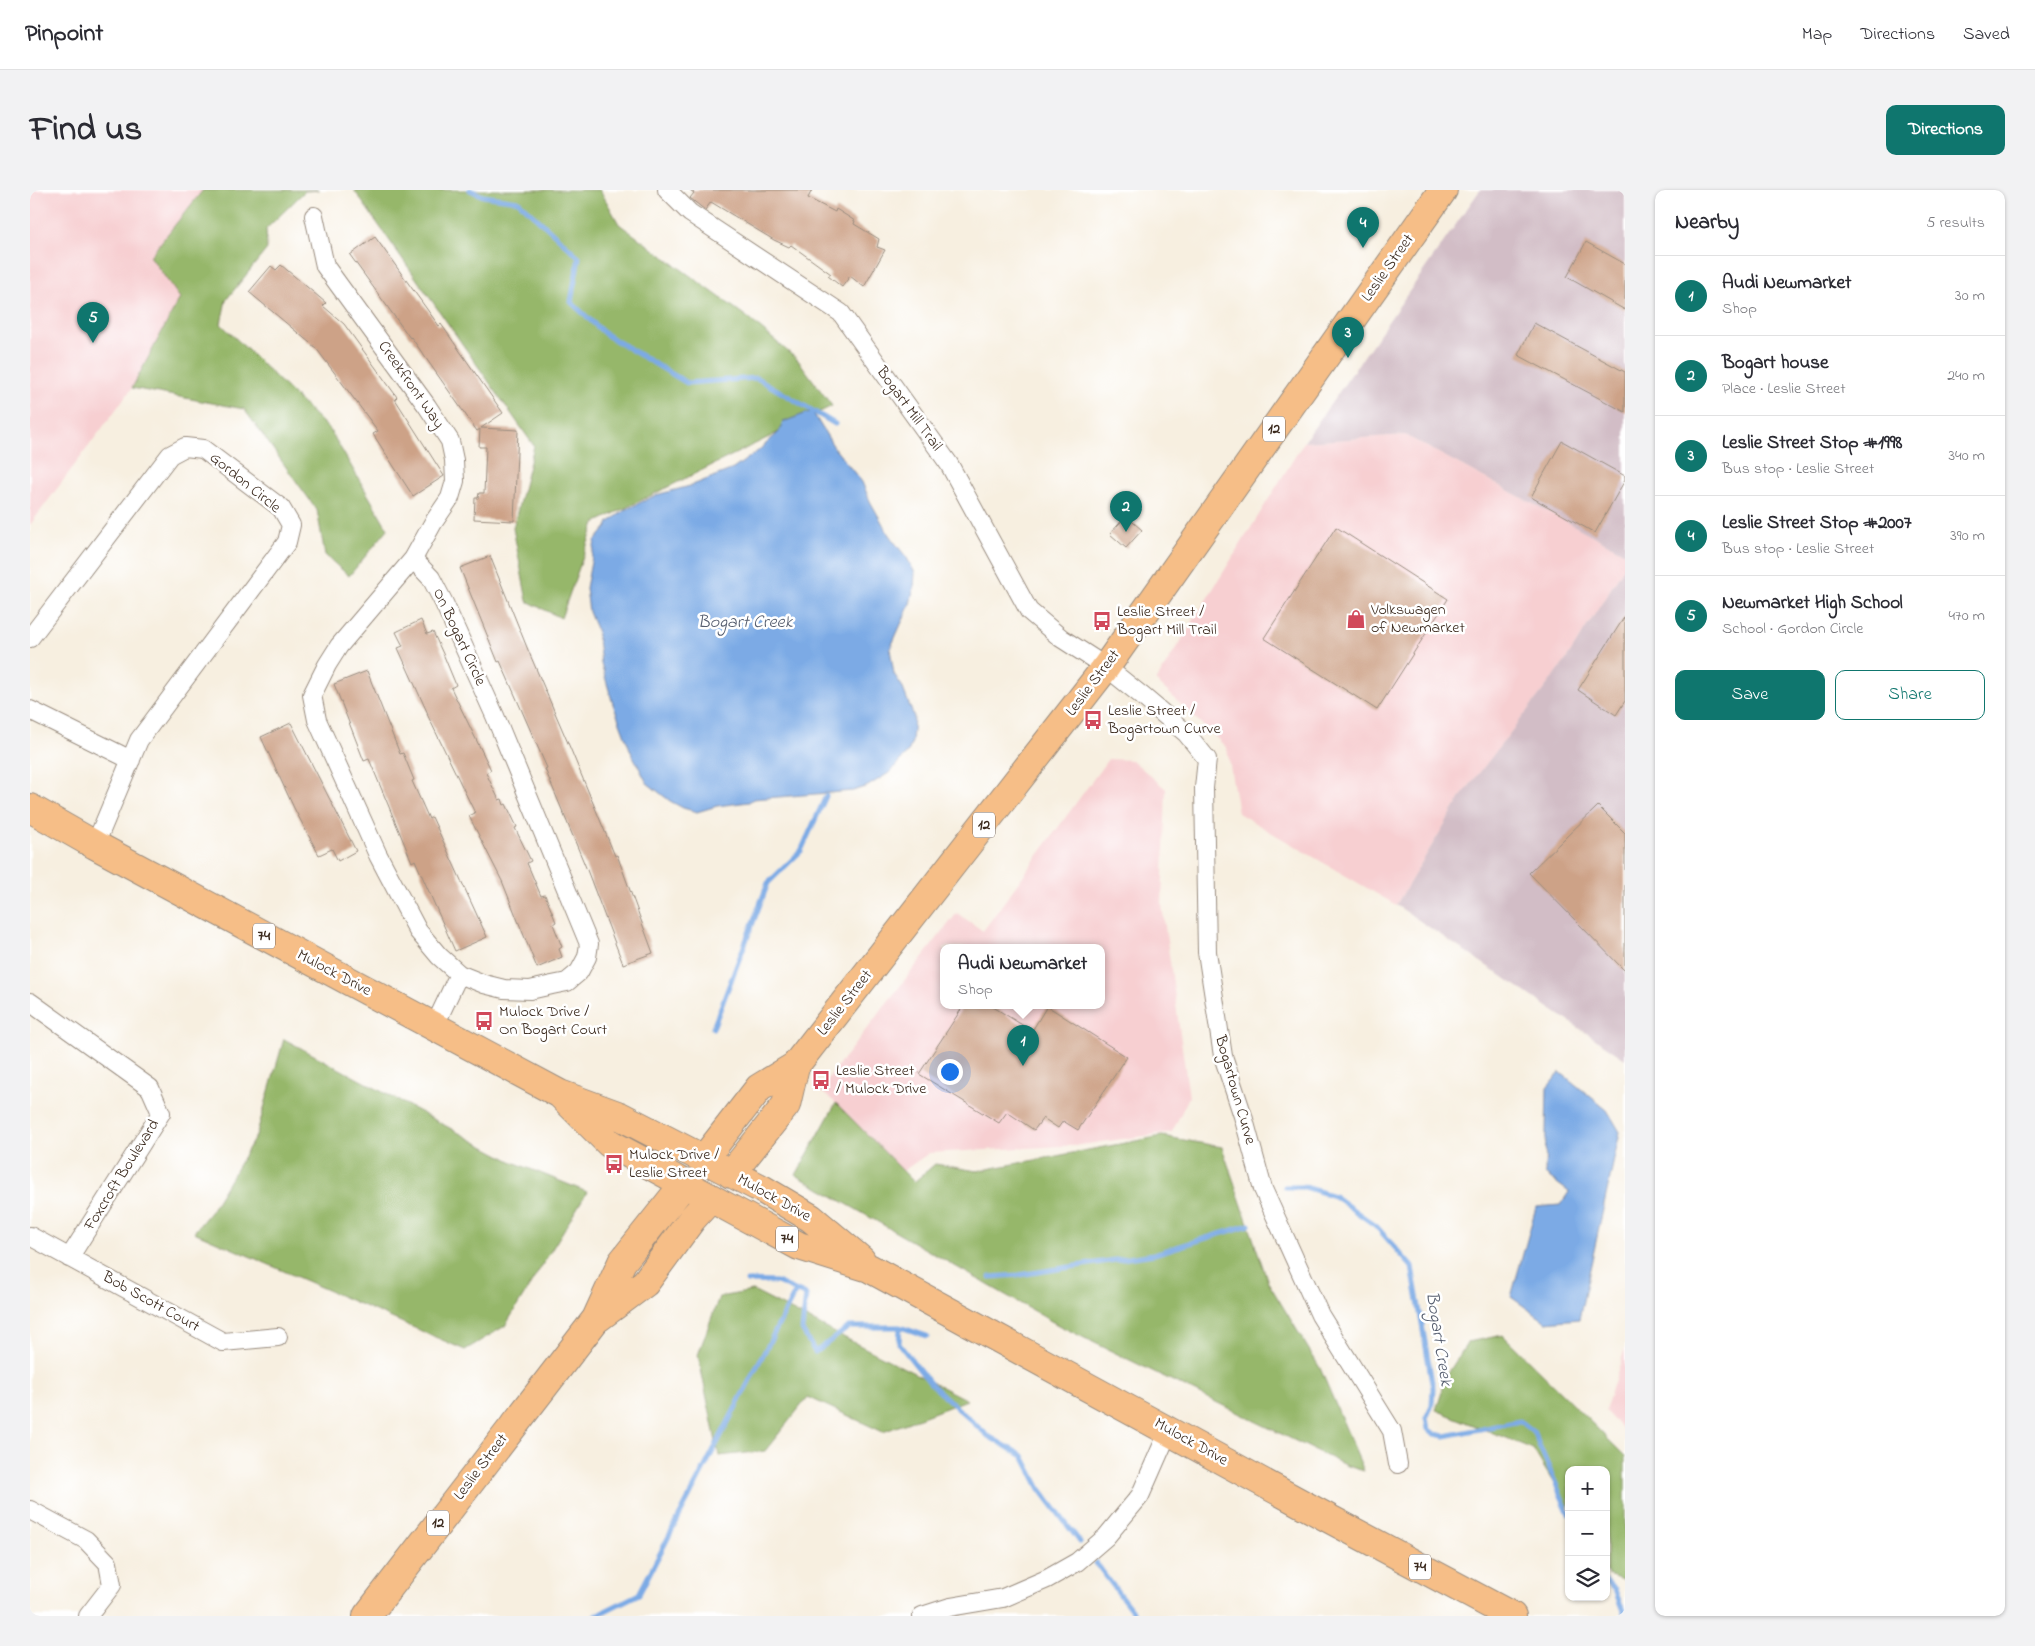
<!DOCTYPE html>
<html lang="en">
<head>
<meta charset="utf-8">
<style>
	body { margin:0; font-family:"Indie Flower",sans-serif; background:#f2f2f3; color:#2b2b33 }
	.controls { position:absolute; right:15px; bottom:15px; display:grid; overflow:hidden; border-radius:10px; box-shadow:0 1px 4px #0004 }
	.controls button { width:45px; height:45px; display:grid; place-items:center; padding:0; border:0; border-bottom:1px solid #e1e1e2; background:#fff; color:#2b2b33; font:25px sans-serif }
	.you { position:absolute; left:919px; top:881px; width:18px; height:18px; margin:-12px; border:4px solid #fff; border-radius:50%; background:#1a73e8; box-shadow:0 0 0 8px #1a73e833 }
	.badge { display:grid; place-items:center; width:32px; height:32px; border-radius:50%; background:#0f766e; color:#fff; font-size:16px; font-weight:700 }
	.pin { position:absolute; translate:-50% -41px; filter:drop-shadow(0 1px 2px #0008) }
	.pin::after { content:''; position:absolute; top:26px; width:18px; height:15px; background:inherit; clip-path:polygon(0 0,100% 0,50% 100%) }
	.popup { position:absolute; left:910px; top:754px; width:165px; height:65px; box-sizing:border-box; display:grid; place-content:center; border-radius:10px; background:#fff; filter:drop-shadow(0 1px 4px #0005); font-size:16px; white-space:nowrap; color:#7c7c81 }
	.popup b { font-size:19px; color:#2b2b33 }
	.popup::after { content:''; position:absolute; left:50%; top:100%; margin-left:-10px; border:10px solid transparent; border-top-color:#fff }
	.list { margin:0; padding:0; list-style:none }
	h2 { display:flex; justify-content:space-between; align-items:center; height:65px; margin:0; padding:0 20px; font-size:21px }
	h2 small { font-size:16px; font-weight:400; color:#7c7c81 }
	.list li { display:grid; grid-template-columns:32px 1fr auto; gap:15px; align-items:center; box-sizing:border-box; height:80px; padding:0 20px; border-top:1px solid #e1e1e2 }
	.list b { display:block; font-size:19px; white-space:nowrap }
	.list p { margin:0; font-size:16px; white-space:nowrap; color:#7c7c81 }
	.list em { font-size:16px; font-style:normal; color:#7c7c81 }
	.actions { display:flex; gap:10px; padding:15px 20px }
	.actions a { flex:1; padding:11px 0; border:1px solid #0f766e; border-radius:10px; text-align:center; font-size:18px; color:#0f766e }
	.actions .main { background:#0f766e; color:#fff }
	.icon { flex:none; width:28px; height:28px; fill:none; stroke:currentColor; stroke-width:2; stroke-linecap:round; stroke-linejoin:round }
	.map { position:relative; flex:none; width:1595px; height:1426px; overflow:hidden; border-radius:10px }
	header { display:flex; align-items:center; gap:30px; box-sizing:border-box; height:70px; padding:0 25px; background:#fff; border-bottom:1px solid #e1e1e2 }
	header strong { font-size:24px }
	nav { display:flex; gap:28px; margin-inline-start:auto; font-size:18px }
	.intro { display:flex; align-items:center; justify-content:space-between; box-sizing:border-box; height:120px; padding:0 30px }
	h1 { margin:0; font-size:35px }
	.button { padding:12px 22px; border-radius:10px; background:#0f766e; color:#fff; font-size:18px; font-weight:700 }
	main { display:flex; gap:30px; padding:0 30px }
	aside { flex:1; background:#fff; border-radius:10px; box-shadow:0 1px 4px #0004 }
	.map>svg:first-child { display:block }
	.built { fill:#f7cfd1; fill-rule:evenodd }
	.industrial { fill:#d2bdc6 }
	.forest { fill:#96b76b; stroke:#687044 }
	.water { fill:#7baae5; stroke:#5b6a82 }
	.lines { fill:none; stroke-linecap:round; stroke-linejoin:round }
	.stream { stroke:#7baae5; stroke-width:5 }
	.building { fill:#cda287 }
	.minor-casing { stroke:#998c7f; stroke-width:20 }
	.primary-casing { stroke:#998c7f; stroke-width:30 }
	.minor { stroke:#fff; stroke-width:18 }
	.primary { stroke:#f6be87; stroke-width:28 }
	.labels { text-anchor:middle; dominant-baseline:central; stroke-width:5; stroke-linejoin:round; paint-order:stroke }
	.shield { fill:#fff; stroke:#766a62; stroke-width:1 }
	.shield-label { font-size:15px; font-weight:bold; fill:#3b2a1e }
	.street-label { font-size:16px; fill:#3b2a1e; stroke:#fff }
	.poi-label { font-size:16px; fill:#3b2a1e; stroke:#fff; text-anchor:start }
	.water-label { font-size:18px; font-style:italic; fill:#555d6e; stroke:#fff }
</style>
</head>
<body>
<header>
<strong>Pinpoint</strong>
<nav><a>Map</a><a>Directions</a><a>Saved</a></nav>
</header>
<div class="intro"><h1>Find us</h1><a class="button">Directions</a></div>
<main>
<div class="map">
<svg width="1595" height="1426" viewBox="0 0 1595 1426">
	<rect width="100%" height="100%" fill="#fff"/>
	<filter id="ink" filterUnits="userSpaceOnUse"><feTurbulence type="fractalNoise" baseFrequency=".02" numOctaves="2"/><feDisplacementMap in="SourceGraphic" scale="10" xChannelSelector="R" yChannelSelector="G"/><feConvolveMatrix kernelMatrix="1 2 1 2 8 2 1 2 1" color-interpolation-filters="sRGB"/></filter>
	<filter id="wash" filterUnits="userSpaceOnUse"><feTurbulence type="fractalNoise" baseFrequency=".0096" numOctaves="4" result="noise"/><feDisplacementMap in="SourceGraphic" scale="20" xChannelSelector="R" yChannelSelector="G"/><feGaussianBlur stdDeviation="1.12" result="paint"/><feColorMatrix in="noise" values="0 0 0 0 0 0 0 0 0 0 0 0 0 0 0 0 0 1.4 0 .05"/><feComposite in="paint" operator="in"/></filter>
	<g filter="url(#wash)">
		<rect width="100%" height="100%" fill="#f7efe0"/>
		<path class="built" d="M 0,0 L 173,0 L 121,66 L 150,108 L 102,198 L 0,335 Z
			M 1375,245 L 1595,363 L 1595,376 L 1534,473 L 1433,604 L 1366,715 L 1208,623 L 1197,558 L 1126,491 L 1274,252 Z
			M 1078,569 L 1102,570 L 1136,599 L 1132,715 L 1159,907 L 1142,942 L 1051,955 L 899,963 L 873,981 L 806,913 L 789,900 L 927,723 L 953,741 ZM 914,757 L 1072,757 L 1072,815 L 914,815 Z
			M 1595,1158 L 1595,1242 L 1575,1221 Z"/>
		<path class="industrial" d="M 1450,0 L 1595,0 L 1595,363 L 1375,245 L 1274,252 Z
			M 1595,376 L 1595,869 L 1366,715 L 1433,604 L 1534,473 Z"/>
		<path class="forest" d="M 173,0 L 289,0 L 275,1 L 236,39 L 237,59 L 196,110 L 191,134 L 300,240 L 358,339 L 319,386 L 295,365 L 287,320 L 214,219 L 102,198 L 150,108 L 120,66 Z
			M 324,0 L 570,0 L 589,34 L 717,127 L 768,170 L 802,216 L 565,333 L 531,428 L 497,411 L 483,338 L 504,256 Z
			M 254,849 L 483,972 L 557,1002 L 475,1136 L 435,1160 L 164,1042 L 181,1021 L 226,946 Z
			M 806,913 L 884,992 L 905,974 L 947,981 L 1132,946 L 1192,957 L 1238,1092 L 1290,1178 L 1334,1281 L 1317,1276 L 1028,1135 L 766,985 Z
			M 723,1101 L 937,1210 L 853,1242 L 778,1207 L 735,1261 L 689,1266 L 668,1165 L 689,1107 Z
			M 1473,1145 L 1595,1266 L 1595,1391 L 1578,1385 L 1576,1382 L 1576,1280 L 1539,1280 L 1539,1319 L 1503,1259 L 1406,1220 L 1417,1185 L 1438,1152 Z"/>
		<path class="water" d="M 782,221 L 805,259 L 832,292 L 840,311 L 859,345 L 877,368 L 885,383 L 884,397 L 880,414 L 860,459 L 864,484 L 872,496 L 884,527 L 882,552 L 878,562 L 859,583 L 838,596 L 823,601 L 723,609 L 719,612 L 687,616 L 667,622 L 653,618 L 640,611 L 617,593 L 601,562 L 583,514 L 571,473 L 567,441 L 559,422 L 556,398 L 565,351 L 577,337 L 579,332 L 595,320 L 626,305 L 660,296 L 703,279 L 728,261 L 749,242 L 753,232 Z
			M 1530,882 L 1577,920 L 1590,942 L 1549,1129 L 1516,1132 L 1481,1107 L 1506,1017 L 1530,1015 L 1539,1002 L 1515,984 L 1517,898 Z"/>
		<g class="lines">
			<path class="stream" d="M 440,0 L 453,6 L 488,11 L 549,67 L 541,112 L 575,144 L 657,193 L 727,188 L 805,234
				M 683,838 L 738,693 L 771,661 L 796,606
				M 1255,997 L 1275,997 L 1304,1006 L 1346,1036 L 1382,1077 L 1403,1198 L 1402,1215 L 1396,1228 L 1398,1239 L 1405,1244 L 1415,1246 L 1490,1231 L 1503,1241 L 1539,1324
				M 960,1087 L 989,1085 L 1124,1064 L 1219,1035
				M 717,1091 L 747,1092 L 776,1105 L 772,1140 L 785,1162 L 819,1137 L 870,1137 L 897,1146
				M 870,1137 L 869,1154 L 900,1193 L 958,1246 L 993,1266 L 1010,1299 L 1050,1352
				M 1066,1373 L 1106,1426
				M 1576,1392 L 1585,1400 L 1595,1426
				M 565,1426 L 609,1404 L 766,1101"/>
		</g>
		<g id="blocks">
			<path class="building" d="M 660,0 L 782,0 L 778,8 L 805,22 L 806,19 L 825,31 L 824,34 L 849,49 L 847,57 L 855,60 L 834,97 L 820,86 L 812,97 L 798,86 L 801,84 L 761,55 L 759,57 L 744,50 L 681,12 L 675,20 L 660,8 L 664,3 Z
				M 345,47 L 409,136 L 411,134 L 473,223 L 451,238 L 488,240 L 484,331 L 444,329 L 445,308 L 448,308 L 449,303 L 454,303 L 456,257 L 449,257 L 450,239 L 447,241 L 381,147 L 380,148 L 320,65 Z
				M 1556,52 L 1595,74 L 1595,120 L 1537,87 Z
				M 251,75 L 296,113 L 293,116 L 314,134 L 367,207 L 365,209 L 414,286 L 383,306 L 343,244 L 348,241 L 286,158 L 219,102 L 241,76 L 246,80 Z
				M 1504,133 L 1595,182 L 1595,222 L 1488,165 Z
				M 1532,251 L 1595,286 L 1595,290 L 1565,343 L 1501,307 Z
				M 1096,326 L 1112,340 L 1096,358 L 1080,344 Z
				M 1306,337 L 1418,409 L 1347,520 L 1234,448 Z
				M 460,366 L 498,460 L 541,560 L 585,666 L 587,665 L 623,763 L 593,774 L 557,680 L 515,579 L 517,578 L 470,471 L 468,472 L 430,378 Z
				M 1595,426 L 1595,511 L 1586,525 L 1548,500 Z
				M 391,430 L 397,444 L 403,442 L 414,466 L 426,495 L 421,498 L 461,580 L 456,583 L 469,610 L 472,609 L 474,615 L 476,614 L 487,637 L 485,638 L 501,671 L 497,673 L 511,706 L 515,705 L 526,732 L 523,734 L 532,757 L 529,759 L 532,767 L 507,778 L 472,691 L 439,626 L 445,623 L 397,524 L 398,524 L 368,458 L 373,456 L 366,442 Z
				M 337,481 L 370,564 L 373,563 L 384,590 L 382,591 L 399,629 L 402,627 L 457,747 L 425,761 L 385,670 L 382,672 L 339,569 L 334,571 L 304,494 Z
				M 261,533 L 326,661 L 308,671 L 302,659 L 289,665 L 264,618 L 231,547 Z
				M 1568,616 L 1595,643 L 1595,781 L 1499,683 Z
				M 934,815 L 960,815 L 1002,841 L 1017,816 L 1097,867 L 1048,940 L 1033,931 L 1028,938 L 1013,928 L 1004,940 L 977,922 L 969,933 L 889,884 Z"/>
		</g>
	</g>
	<g filter="url(#ink)">
		<use href="#blocks" fill-opacity="0" stroke="#998c7f" stroke-width="1"/>
		<g class="lines">
			<g class="minor-casing">
				<path id="minor" d="M 637,0 L 660,23 L 811,123 L 919,274 L 999,421 L 1031,448 L 1076,477 L 1111,505 L 1156,543 L 1177,569 L 1174,598 L 1177,762 L 1193,866 L 1213,926 L 1233,999 L 1290,1125 L 1362,1241 L 1368,1274
					M 284,26 L 295,76 L 397,216 L 420,251 L 424,270 L 425,291 L 420,308 L 403,333 L 383,369 L 309,456 L 297,475 L 282,505 L 287,530 L 348,665 L 388,741 L 409,766 L 429,784 L 454,794 L 474,799 L 500,800 L 522,795 L 537,792 L 549,782 L 557,767 L 559,754 L 465,526 L 414,413 L 401,388 L 383,369
					M 0,448 L 140,265 L 155,257 L 173,259 L 251,318 L 261,335 L 257,352 L 109,550 L 65,655
					M 0,520 L 101,570
					M 0,812 L 120,898 L 131,923 L 39,1068
					M 404,837 L 429,784
					M 0,1046 L 193,1152 L 248,1147
					M 0,1320 L 56,1350 L 78,1373 L 82,1395 L 58,1426
					M 892,1426 L 920,1417 L 973,1408 L 1017,1389 L 1047,1372 L 1076,1347 L 1110,1306 L 1139,1240"/>
			</g>
			<g class="primary-casing">
				<path id="primary" d="M 0,618 L 65,655 L 530,904 L 590,926 L 732,999 L 781,1028 L 831,1070
					M 530,904 L 579,953 L 769,1056 L 839,1078 L 1298,1328 L 1482,1426
					M 673,970 L 729,898 L 765,876 L 1076,477 L 1413,0
					M 701,984 L 756,915 L 765,876
					M 568,1128 L 615,1093 L 662,1029 L 681,1008
					M 337,1426 L 566,1129 L 592,1072 L 654,994"/>
			</g>
			<use href="#minor" class="minor"/>
			<use href="#primary" class="primary"/>
		</g>
	</g>
	<defs>
		<g id="shop-bare" transform="scale(1.5)"><path d="M-5-2.5h2.3a2.7 3.5 0 0 1 5.4 0H5L5.5 6h-11ZM-1.5-2.5h3a1.5 2.3 0 0 0-3 0Z" fill="#d1495b" stroke="#fff" stroke-width="2.5" paint-order="stroke"/></g>
		<g id="bus-bare" transform="scale(1.5)"><path d="M-5-6H5V4H4V6H2V4H-2V6H-4V4H-5ZM-3.5-4V0h7V-4ZM-3.5 1.2v1.5H-2V1.2ZM2 1.2v1.5H3.5V1.2Z" fill="#d1495b" stroke="#fff" stroke-width="2.5" paint-order="stroke"/></g>
	</defs>
	<g fill-rule="evenodd">
		<use href="#shop-bare" x="1326" y="429"/>
		<use href="#bus-bare" x="1072" y="431"/>
		<use href="#bus-bare" x="1063" y="530"/>
		<use href="#bus-bare" x="454" y="831"/>
		<use href="#bus-bare" x="791" y="890"/>
		<use href="#bus-bare" x="584" y="974"/>
	</g>
	<g class="labels">
		<g class="shield">
			<rect x="1233" y="226.5" width="22" height="25" rx="4"/>
			<rect x="943" y="622.5" width="22" height="25" rx="4"/>
			<rect x="223" y="733.5" width="22" height="25" rx="4"/>
			<rect x="746" y="1036.5" width="22" height="25" rx="4"/>
			<rect x="397" y="1320.5" width="22" height="25" rx="4"/>
			<rect x="1379" y="1364.5" width="22" height="25" rx="4"/>
		</g>
		<g class="shield-label">
			<text x="1244" y="239">12</text>
			<text x="954" y="635">12</text>
			<text x="234" y="746">74</text>
			<text x="757" y="1049">74</text>
			<text x="408" y="1333">12</text>
			<text x="1390" y="1377">74</text>
		</g>
		<g class="street-label">
			<text transform="translate(1358 78) rotate(-55)">Leslie Street</text>
			<text transform="translate(381 195) rotate(55)">Creekfront Way</text>
			<text transform="translate(879 219) rotate(54)">Bogart Mill Trail</text>
			<text transform="translate(215 293) rotate(39)">Gordon Circle</text>
			<text transform="translate(429 447) rotate(65)">On Bogart Circle</text>
			<text transform="translate(1063 493) rotate(-53)">Leslie Street</text>
			<text transform="translate(304 783) rotate(28)">Mulock Drive</text>
			<text transform="translate(815 813) rotate(-52)">Leslie Street</text>
			<text transform="translate(1205 900) rotate(74)">Bogartown Curve</text>
			<text transform="translate(92 985) rotate(-58)">Foxcroft Boulevard</text>
			<text transform="translate(744 1008) rotate(29)">Mulock Drive</text>
			<text transform="translate(121 1112) rotate(29)">Bob Scott Court</text>
			<text transform="translate(1161 1252) rotate(29)">Mulock Drive</text>
			<text transform="translate(451 1277) rotate(-53)">Leslie Street</text>
		</g>
		<g class="poi-label">
			<text x="1341" y="420">Volkswagen<tspan x="1341" dy="18">of Newmarket</tspan></text>
			<text x="1087" y="422">Leslie Street /<tspan x="1087" dy="18">Bogart Mill Trail</tspan></text>
			<text x="1078" y="521">Leslie Street /<tspan x="1078" dy="18">Bogartown Curve</tspan></text>
			<text x="469" y="822">Mulock Drive /<tspan x="469" dy="18">On Bogart Court</tspan></text>
			<text x="806" y="881">Leslie Street<tspan x="806" dy="18">/ Mulock Drive</tspan></text>
			<text x="599" y="965">Mulock Drive /<tspan x="599" dy="18">Leslie Street</tspan></text>
		</g>
		<g class="water-label">
			<text x="715" y="433">Bogart Creek</text>
			<text transform="translate(1408 1149) rotate(81)">Bogart Creek</text>
		</g>
	</g>
</svg>
<div class="controls">
<button>+</button>
<button>−</button>
<button><svg class="icon" aria-label="layers" viewBox="0 0 24 24"><path d="M12 4l9 5-9 5-9-5zM3 14l9 5 9-5"/></svg></button>
</div>
<div class="you"></div>
<div class="pin badge" style="left:993px;top:876px">1</div>
<div class="popup"><b>Audi Newmarket</b>Shop</div>
<div class="pin badge" style="left:1096px;top:342px">2</div>
<div class="pin badge" style="left:1318px;top:168px">3</div>
<div class="pin badge" style="left:1333px;top:58px">4</div>
<div class="pin badge" style="left:63px;top:153px">5</div>
</div>
<aside>
<h2>Nearby<small>5 results</small></h2>
<ul class="list">
<li><span class="badge">1</span><div><b>Audi Newmarket</b><p>Shop</p></div><em>30 m</em></li>
<li><span class="badge">2</span><div><b>Bogart house</b><p>Place · Leslie Street</p></div><em>240 m</em></li>
<li><span class="badge">3</span><div><b>Leslie Street Stop #1998</b><p>Bus stop · Leslie Street</p></div><em>340 m</em></li>
<li><span class="badge">4</span><div><b>Leslie Street Stop #2007</b><p>Bus stop · Leslie Street</p></div><em>390 m</em></li>
<li><span class="badge">5</span><div><b>Newmarket High School</b><p>School · Gordon Circle</p></div><em>470 m</em></li>
</ul>
<div class="actions"><a class="main">Save</a><a>Share</a></div>
</aside>
</main>
</body>
</html>
